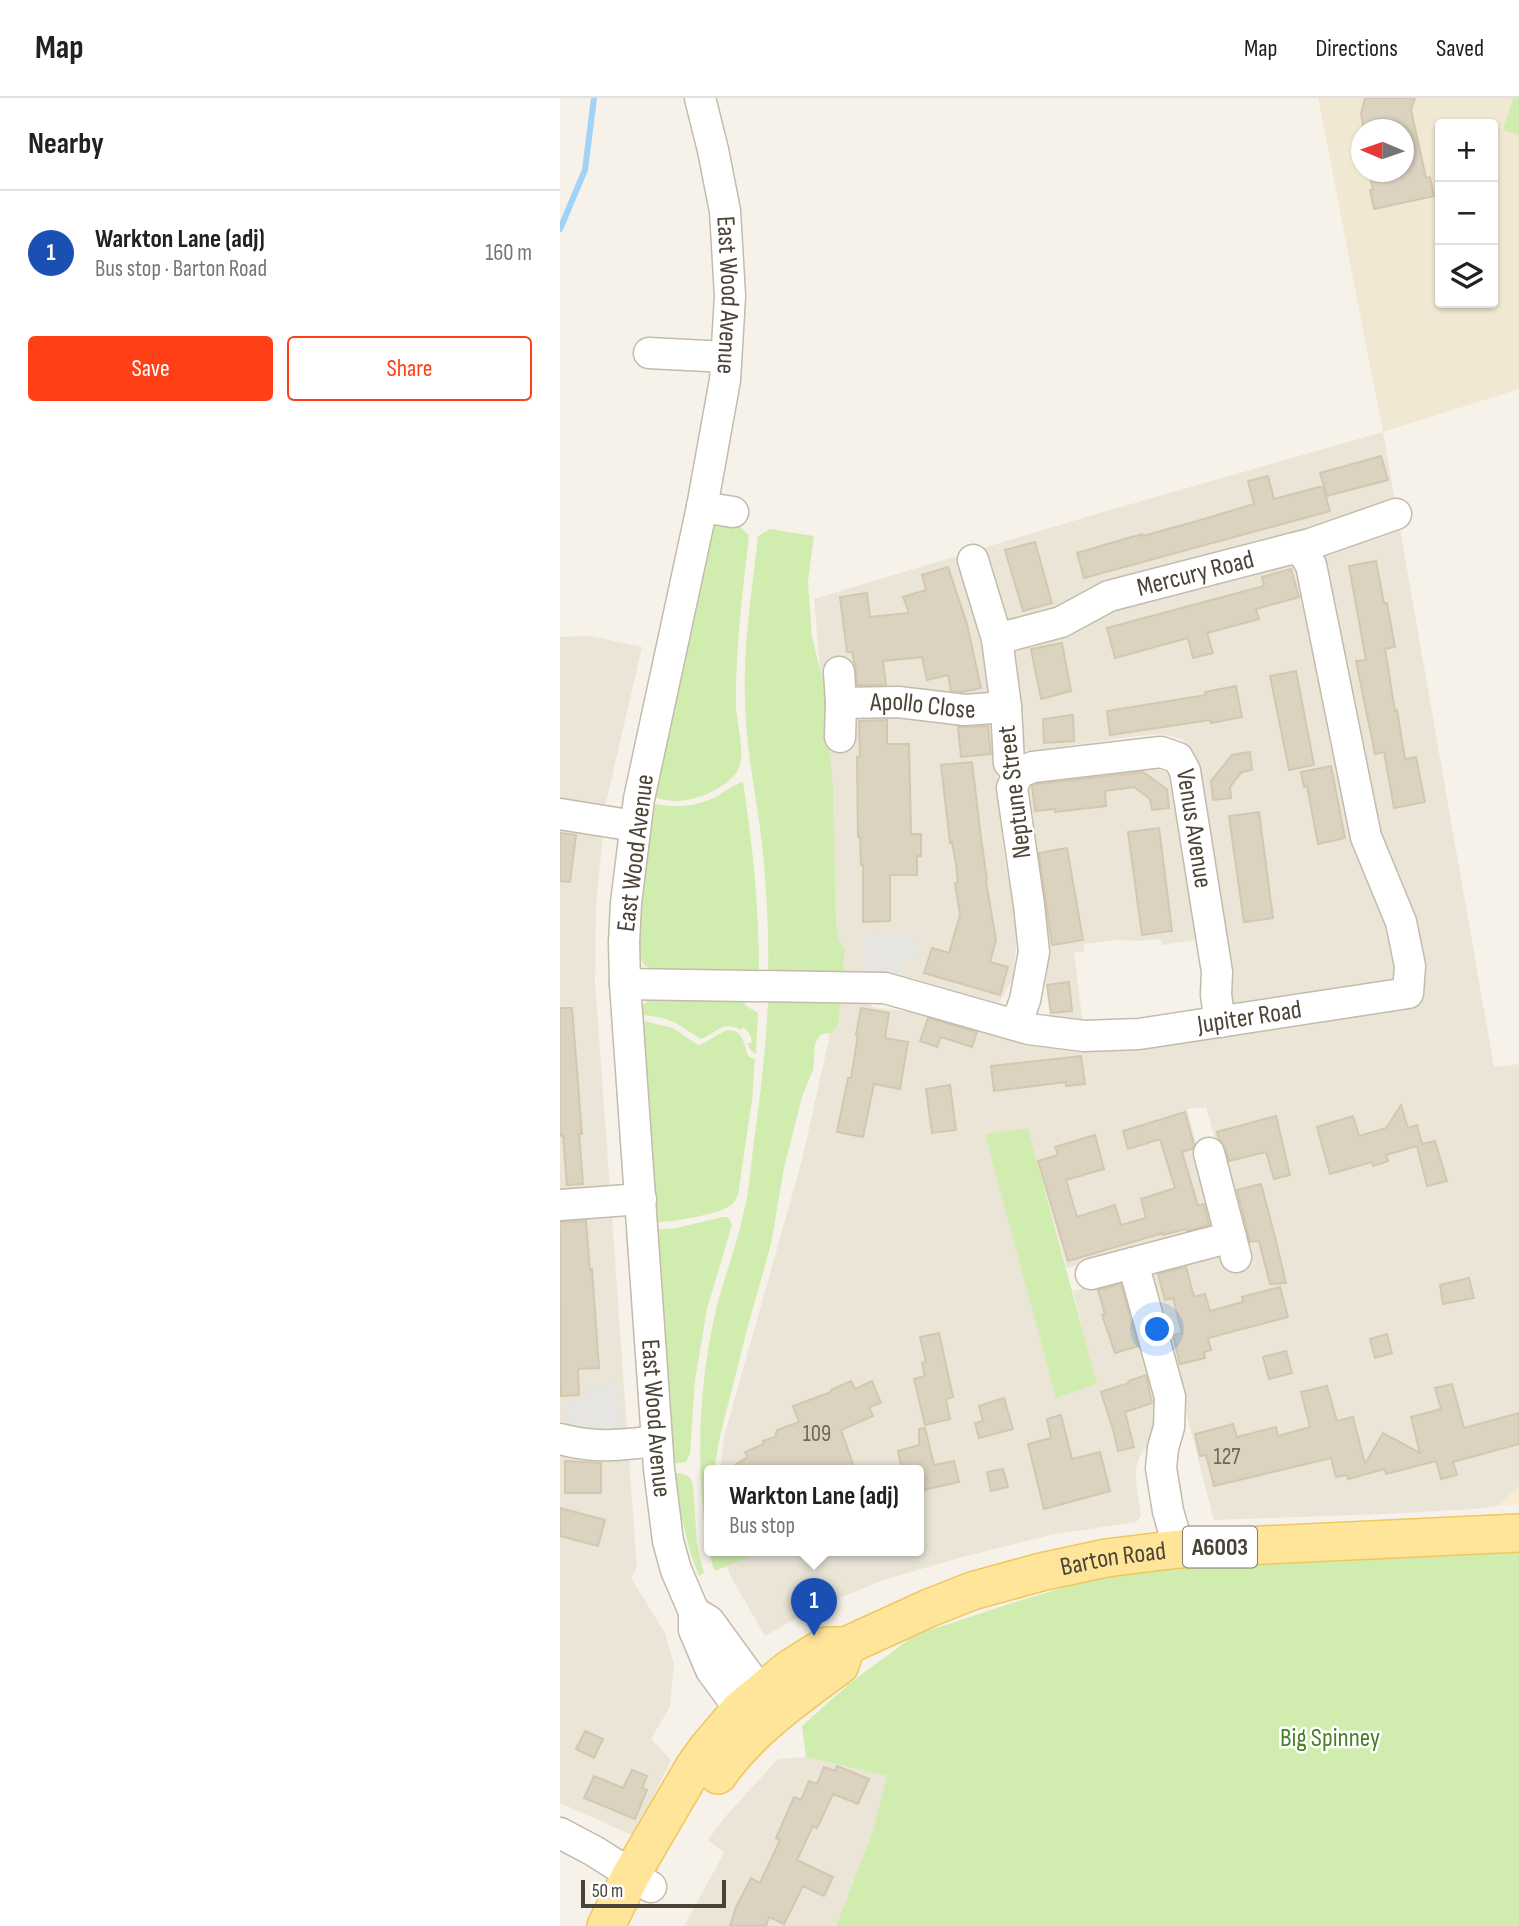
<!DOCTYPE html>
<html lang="en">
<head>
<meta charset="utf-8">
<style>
	body { margin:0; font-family:"Sofia Sans Condensed",sans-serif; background:#f2f2f2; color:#202124 }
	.controls { position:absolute; right:21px; top:21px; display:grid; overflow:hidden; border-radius:7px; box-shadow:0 2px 5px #0004 }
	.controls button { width:63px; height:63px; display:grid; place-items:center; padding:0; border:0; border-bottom:2px solid #e0e0e0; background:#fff; color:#202124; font:35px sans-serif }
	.compass { position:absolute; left:791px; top:21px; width:63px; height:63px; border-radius:50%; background:#fff; box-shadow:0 2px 5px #0004; rotate:272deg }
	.scale { position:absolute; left:21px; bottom:18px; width:145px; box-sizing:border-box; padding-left:7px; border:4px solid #4b4336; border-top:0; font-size:19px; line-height:24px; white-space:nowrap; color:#4b4336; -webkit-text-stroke:5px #fff; paint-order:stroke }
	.you { position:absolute; left:598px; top:1232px; width:24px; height:24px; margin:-18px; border:5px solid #fff; border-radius:50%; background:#1a73e8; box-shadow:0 0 0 10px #1a73e833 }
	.badge { display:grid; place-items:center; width:46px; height:46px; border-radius:50%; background:#ff4017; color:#fff; font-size:23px; font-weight:700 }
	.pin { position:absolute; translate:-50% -58px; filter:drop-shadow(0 2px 4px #0008) }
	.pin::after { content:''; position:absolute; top:37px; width:24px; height:21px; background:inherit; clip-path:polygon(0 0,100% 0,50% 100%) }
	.popup { position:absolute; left:144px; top:1367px; width:220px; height:91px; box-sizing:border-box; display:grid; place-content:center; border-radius:7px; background:#fff; filter:drop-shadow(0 2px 5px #0005); font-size:23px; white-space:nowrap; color:#757577 }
	.popup b { font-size:26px; color:#202124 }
	.popup::after { content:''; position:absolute; left:50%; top:100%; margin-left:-14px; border:14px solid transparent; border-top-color:#fff }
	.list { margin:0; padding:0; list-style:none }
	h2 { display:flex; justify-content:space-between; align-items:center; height:91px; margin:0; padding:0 28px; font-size:30px }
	h2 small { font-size:23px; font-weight:400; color:#757577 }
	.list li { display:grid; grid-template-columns:46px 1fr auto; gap:21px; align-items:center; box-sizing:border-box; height:126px; padding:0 28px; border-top:2px solid #e0e0e0 }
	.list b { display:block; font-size:26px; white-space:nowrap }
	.list p { margin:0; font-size:23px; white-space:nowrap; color:#757577 }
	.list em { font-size:23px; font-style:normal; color:#757577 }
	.actions { display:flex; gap:14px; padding:21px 28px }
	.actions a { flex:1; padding:16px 0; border:2px solid #ff4017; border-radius:7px; text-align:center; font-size:24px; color:#ff4017 }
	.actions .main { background:#ff4017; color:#fff }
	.icon { flex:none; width:38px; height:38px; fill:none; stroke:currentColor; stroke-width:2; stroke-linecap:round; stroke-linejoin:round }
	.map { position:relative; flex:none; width:959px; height:1828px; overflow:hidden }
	header { display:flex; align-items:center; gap:42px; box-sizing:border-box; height:98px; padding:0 35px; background:#fff; border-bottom:2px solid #e0e0e0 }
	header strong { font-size:33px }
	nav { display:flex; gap:38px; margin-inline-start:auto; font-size:24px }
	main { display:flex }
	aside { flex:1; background:#fff }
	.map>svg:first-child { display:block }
	.residential { fill:#eae5d7 }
	.commercial { fill:#f9ead3 }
	.education { fill:#f0e8d2; fill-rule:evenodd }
	.green { fill:#d0edaf }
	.parking { fill:#e7e5e1 }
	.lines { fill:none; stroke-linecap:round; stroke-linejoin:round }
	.stream { stroke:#a1d2f7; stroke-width:6 }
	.building { fill:#dcd2c0; stroke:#d4c7b0; stroke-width:2 }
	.minor-casing { stroke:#c3bbab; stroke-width:33 }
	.major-casing { stroke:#efc75e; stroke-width:40 }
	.minor { stroke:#fff; stroke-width:30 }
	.major { stroke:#ffe599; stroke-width:37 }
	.labels { text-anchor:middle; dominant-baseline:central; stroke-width:5; stroke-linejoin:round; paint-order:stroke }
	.number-label { font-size:23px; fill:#6f6758 }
	.shield { fill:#fff; stroke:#817b72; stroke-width:2 }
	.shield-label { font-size:24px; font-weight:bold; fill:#4b4336 }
	.street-label { font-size:26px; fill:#4b4336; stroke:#fff }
	.park-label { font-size:26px; fill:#458323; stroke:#fff }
</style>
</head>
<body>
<header>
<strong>Map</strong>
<nav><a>Map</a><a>Directions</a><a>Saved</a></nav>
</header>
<main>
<aside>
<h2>Nearby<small></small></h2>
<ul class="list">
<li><span class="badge" style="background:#1a4fb4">1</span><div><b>Warkton Lane (adj)</b><p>Bus stop · Barton Road</p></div><em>160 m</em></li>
</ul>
<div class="actions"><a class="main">Save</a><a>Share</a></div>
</aside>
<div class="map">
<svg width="959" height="1828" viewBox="0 0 959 1828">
	<rect width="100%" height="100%" fill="#f6f2e9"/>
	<path class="residential" d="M 823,334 L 934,969 L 959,966 L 959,1388 L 937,1408 L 914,1411 L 823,1416 L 654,1422 L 591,1181 L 593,1175 L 652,1153 L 689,1161 L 646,1009 L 627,1011 L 655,1118 L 656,1123 L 651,1132 L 507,1170 L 468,1031 L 426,1036 L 536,1286 L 513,1193 L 554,1182 L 564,1184 L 598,1310 L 592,1341 L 580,1358 L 576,1370 L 576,1383 L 581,1419 L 576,1424 L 490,1437 L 399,1460 L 323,1482 L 249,1513 L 205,1538 L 171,1479 L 161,1452 L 359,1452 L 359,1372 L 160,1372 L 164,1339 L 242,1062 L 270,936 L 278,927 L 281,903 L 308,903 L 313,909 L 350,914 L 357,910 L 476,947 L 502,952 L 539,953 L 574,950 L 676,937 L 640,672 L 636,658 L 630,649 L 621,641 L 611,638 L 601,636 L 577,638 L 471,653 L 434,648 L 445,763 L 455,816 L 456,847 L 453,880 L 439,905 L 354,881 L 321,876 L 283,875 L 285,850 L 279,843 L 276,823 L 267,623 L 260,570 L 254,501 L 533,417 Z
		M 31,538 L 82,549 L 45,709 L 0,703 L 0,539 Z
		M 593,670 L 606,674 L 611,679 L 613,685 L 636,842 L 602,847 L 600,841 L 579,843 L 556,842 L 524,846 L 524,853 L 514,855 L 523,926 L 490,921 L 470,746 L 475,739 L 473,716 L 466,711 L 467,684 Z
		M 0,731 L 43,737 L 36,806 L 35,882 L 50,1090 L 0,1093 Z
		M 52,1117 L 67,1333 L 6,1330 L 0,1326 L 0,1121 Z
		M 0,1356 L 31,1362 L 69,1361 L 77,1469 L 71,1480 L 105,1535 L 114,1566 L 110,1609 L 91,1641 L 111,1662 L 74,1738 L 0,1705 Z
		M 246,1659 L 328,1678 L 313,1733 L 276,1828 L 124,1828 L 164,1755 L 148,1742 L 164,1720 L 218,1661 Z"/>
	<path class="commercial" d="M 959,1388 L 959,1406 L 937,1408 Z"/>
	<path class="education" d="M 758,0 L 959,0 L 959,291 L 823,334 ZM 880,26 L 933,26 L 933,205 L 880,205 ZM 802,32 L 844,32 L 844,74 L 802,74 Z"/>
	<path class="green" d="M 953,0 L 959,0 L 959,37 L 943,32 Z
		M 172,422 L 189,437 C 183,494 175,551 176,609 C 177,625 186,659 178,672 C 169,689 136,703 117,703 C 109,703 100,701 91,699 L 150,429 L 161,423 Z
		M 210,431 L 254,438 L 248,484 L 252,538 L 263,584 L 273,689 L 276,823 L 279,843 L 285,850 L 283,875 L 208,874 C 209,826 206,778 200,730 C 194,688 186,646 185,603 C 183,548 192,493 198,438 Z
		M 183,684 C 193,747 199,810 199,874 L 91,871 C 80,866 80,861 80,849 L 75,848 L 89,705 C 114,710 137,710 159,697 C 167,692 174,686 183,684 Z
		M 90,900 L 183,901 L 186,908 L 198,915 L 196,956 C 191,953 189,951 188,945 L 192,945 C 191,938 189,933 183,929 L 181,932 C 162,922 157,935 141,941 L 114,924 L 103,920 L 83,917 L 83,907 Z
		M 208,902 L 281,903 L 278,927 L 270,936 L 266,935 L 260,937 L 255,946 L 253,972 L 242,999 L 224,1070 L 211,1146 L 188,1228 L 160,1338 L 154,1372 L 149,1372 L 149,1452 L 186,1452 L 188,1459 L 155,1473 C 145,1449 144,1425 142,1400 C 137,1334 142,1264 159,1200 C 167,1171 178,1143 184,1113 C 189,1093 191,1071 193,1050 C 200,1001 206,952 208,902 Z
		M 84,923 L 113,930 L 138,947 C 151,945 168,923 180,937 C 185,943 185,952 189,959 L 195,961 L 192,1002 L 178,1097 C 175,1102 176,1103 171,1107 C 159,1117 109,1124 92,1125 L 78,924 Z
		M 468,1030 L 537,1286 L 496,1300 L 425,1036 Z
		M 163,1119 L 168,1119 L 172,1127 L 147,1211 L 135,1282 L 130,1356 L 126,1364 L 113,1366 L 93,1132 L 116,1130 Z
		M 111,1375 C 123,1375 129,1375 133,1386 L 137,1447 L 144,1475 L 139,1478 L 130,1454 Z
		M 959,1444 L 959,1828 L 276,1828 L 313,1733 L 327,1678 L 246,1659 L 242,1628 L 290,1585 L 355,1537 L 452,1505 L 562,1472 Z"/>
	<path class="parking" d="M 306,836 L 358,839 L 357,861 L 344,861 L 343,875 L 304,873 Z
		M 56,1285 L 60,1298 L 61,1319 L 56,1333 L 22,1333 L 21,1324 L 7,1325 L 4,1303 L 26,1301 L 25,1288 Z"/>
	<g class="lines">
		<path class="stream" d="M 0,131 L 25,72 L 34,0"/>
	</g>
	<path class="building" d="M 805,0 L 855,0 L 851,12 L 866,80 L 870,79 L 874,98 L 814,111 L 810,92 L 813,91 L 809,74 L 844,74 L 844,32 L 804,32 L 801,16 Z
		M 821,358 L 828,382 L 767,398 L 760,375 Z
		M 708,378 L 714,401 L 763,388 L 770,413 L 524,480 L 517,455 L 582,436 L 583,438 L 637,423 L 694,406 L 688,383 Z
		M 475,444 L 492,505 L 463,513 L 445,452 Z
		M 816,463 L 824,505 L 827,505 L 835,549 L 825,551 L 835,613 L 837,612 L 845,661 L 856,659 L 865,704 L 834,710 L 824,654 L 815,656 L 796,563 L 806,562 L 789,468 Z
		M 388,469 L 407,526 L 421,590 L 402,594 L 391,593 L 388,577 L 367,582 L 362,559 L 323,563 L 326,587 L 297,587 L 296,573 L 292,554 L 287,554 L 280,499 L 307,495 L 310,519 L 349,515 L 343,499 L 366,492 L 362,477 Z
		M 731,471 L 739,499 L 696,511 L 699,521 L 647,535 L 653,555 L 633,560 L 628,540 L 555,560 L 547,530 L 704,488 L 702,479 Z
		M 502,545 L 511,593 L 481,601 L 471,551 Z
		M 736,573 L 754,667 L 729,672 L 710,578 Z
		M 676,588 L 682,619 L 651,625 L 650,622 L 550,637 L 547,613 L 646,597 L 645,594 Z
		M 513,617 L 514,643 L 484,645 L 483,621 Z
		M 327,622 L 327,646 L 349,646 L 351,736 L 361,736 L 361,758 L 357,758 L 357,777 L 330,777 L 330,823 L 303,824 L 303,767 L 301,767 L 300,739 L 298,739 L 297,659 L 300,659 L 299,623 Z
		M 428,628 L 431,656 L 401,659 L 398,629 Z
		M 690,654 L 692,672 L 682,674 L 676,681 L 670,689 L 671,700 L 653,702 L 651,683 L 672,657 Z
		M 412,664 L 421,740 L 427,782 L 426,783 L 436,842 L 430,864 L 448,869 L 440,897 L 364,875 L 372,850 L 389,855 L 400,817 L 395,785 L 398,785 L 396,766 L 392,744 L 390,745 L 381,667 Z
		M 771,668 L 785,740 L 758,746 L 747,688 L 744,689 L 741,674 Z
		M 583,674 L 607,691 L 609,710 L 592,712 L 590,701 L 574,689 L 545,693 L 546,708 L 495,714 L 495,711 L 475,713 L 472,688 L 477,686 Z
		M 699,714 L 713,820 L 684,824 L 669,718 Z
		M 599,730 L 612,833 L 582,837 L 568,734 Z
		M 0,735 L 16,737 L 10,784 L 0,783 Z
		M 507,750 L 523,842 L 492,847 L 479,755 Z
		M 509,884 L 512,913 L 491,915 L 487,887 Z
		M 0,910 L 12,910 L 22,1036 L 19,1036 L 23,1086 L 7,1087 L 3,1037 L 0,1038 Z
		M 301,910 L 329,915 L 325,940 L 348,944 L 340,991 L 314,986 L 303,1039 L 277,1034 L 288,980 L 291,980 L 298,937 L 296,937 Z
		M 368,920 L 417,934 L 412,949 L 381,939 L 377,949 L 360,943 Z
		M 521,958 L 525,986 L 506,988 L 506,984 L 434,993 L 431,968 Z
		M 390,987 L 396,1032 L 372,1035 L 366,991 Z
		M 841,1007 L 848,1030 L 857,1027 L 862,1046 L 875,1043 L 887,1083 L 867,1088 L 857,1048 L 826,1057 L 828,1063 L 813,1068 L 812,1064 L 770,1076 L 757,1029 L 793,1018 L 799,1038 L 826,1030 Z
		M 625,1014 L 634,1047 L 632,1051 L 622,1054 L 638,1108 L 644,1106 L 649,1127 L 627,1133 L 626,1131 L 603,1137 L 603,1135 L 508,1163 L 478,1063 L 498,1057 L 495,1049 L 535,1037 L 544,1071 L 506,1082 L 517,1119 L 555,1107 L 561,1127 L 586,1120 L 581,1101 L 615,1090 L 600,1041 L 568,1051 L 563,1033 Z
		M 716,1018 L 730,1077 L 714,1081 L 706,1054 L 669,1063 L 666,1051 L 659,1041 L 657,1034 Z
		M 701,1086 L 715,1139 L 726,1185 L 710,1186 L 699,1143 L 690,1144 L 677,1092 Z
		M 26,1123 L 30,1172 L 32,1171 L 39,1270 L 18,1271 L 19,1297 L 1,1298 L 0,1124 Z
		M 626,1169 L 634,1199 L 645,1196 L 650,1213 L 683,1204 L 682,1199 L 720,1189 L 728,1219 L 648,1240 L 651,1252 L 644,1254 L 645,1260 L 620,1266 L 613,1237 L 622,1235 L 613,1200 L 605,1202 L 598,1176 Z
		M 909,1180 L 914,1200 L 883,1206 L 880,1187 Z
		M 561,1186 L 578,1248 L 555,1255 L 542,1217 L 545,1216 L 538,1192 Z
		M 379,1235 L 393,1299 L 386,1301 L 390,1321 L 365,1327 L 354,1281 L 365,1278 L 362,1265 L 366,1264 L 360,1239 Z
		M 827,1236 L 832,1255 L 815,1260 L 810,1241 Z
		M 726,1253 L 732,1275 L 709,1281 L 703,1259 Z
		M 586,1277 L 592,1305 L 565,1314 L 574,1349 L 558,1353 L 554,1335 L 541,1294 L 569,1285 L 568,1283 Z
		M 291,1283 L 295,1291 L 312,1283 L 321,1305 L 309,1309 L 313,1318 L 281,1332 L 295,1372 L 168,1372 L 187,1359 L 185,1354 L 204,1346 L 203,1343 L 215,1339 L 217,1332 L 239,1324 L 233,1308 L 271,1294 L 271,1292 Z
		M 892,1286 L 904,1330 L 959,1315 L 959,1346 L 893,1364 L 897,1377 L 881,1381 L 876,1363 L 826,1376 L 825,1371 L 788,1381 L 787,1377 L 776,1379 L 771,1360 L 654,1388 L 646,1357 L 640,1358 L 635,1336 L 673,1326 L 677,1339 L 716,1329 L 718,1338 L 750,1329 L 741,1294 L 767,1288 L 777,1323 L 793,1319 L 805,1366 L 823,1335 L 860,1355 L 851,1319 L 881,1311 L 875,1290 Z
		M 444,1300 L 453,1331 L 419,1340 L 415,1325 L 423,1323 L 419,1308 Z
		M 501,1317 L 512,1361 L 540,1354 L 550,1393 L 484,1411 L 468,1346 L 491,1340 L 487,1321 Z
		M 365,1330 L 374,1367 L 394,1363 L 399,1384 L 359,1393 L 359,1372 L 342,1372 L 338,1353 L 359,1347 L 359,1331 Z
		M 5,1363 L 41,1365 L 41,1395 L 5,1395 Z
		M 443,1371 L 448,1389 L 431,1393 L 427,1374 Z
		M 0,1410 L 45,1422 L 38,1448 L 0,1438 Z
		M 25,1633 L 43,1641 L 34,1660 L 16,1651 Z
		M 277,1668 L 309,1681 L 298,1706 L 273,1696 L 257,1730 L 253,1728 L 237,1762 L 273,1779 L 264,1798 L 243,1788 L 224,1826 L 209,1819 L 206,1828 L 170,1828 L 176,1809 L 191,1780 L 200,1785 L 220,1742 L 216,1740 L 234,1699 L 241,1702 L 249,1683 L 257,1686 L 264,1669 L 275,1673 Z
		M 72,1672 L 87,1678 L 82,1690 L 87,1692 L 75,1721 L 24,1700 L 34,1678 L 63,1690 Z"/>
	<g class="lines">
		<g class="minor-casing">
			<g id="minor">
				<path id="s1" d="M 140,0 L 153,52 L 165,113 L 170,198 L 165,282 L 142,409 L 79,701 L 66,805 L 64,844 L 65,886 L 99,1371 L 108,1443 L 116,1472 L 134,1514 L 134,1532 L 151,1572 L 193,1629"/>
				<path d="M 89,255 L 166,259"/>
				<path d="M 142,409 L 173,414"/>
				<path d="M 413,462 L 437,541 L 446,609 L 449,665 L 458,675"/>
				<path id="s2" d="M 437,541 L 501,524 L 549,498 L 750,446 L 836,416"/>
				<path d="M 279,574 L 281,605 L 280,639"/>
				<path id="s3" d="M 281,605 L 338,604 L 405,612 L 446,609"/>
				<path id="s4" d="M 458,675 L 473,669 L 601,654 L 618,660 L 625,673 L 657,874 L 656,897 L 660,924"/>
				<path d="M 0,716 L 75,728"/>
				<path id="s5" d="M 65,886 L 325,890 L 469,931 L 524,938 L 579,936 L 848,895 L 850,868 L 841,824 L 806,739 L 751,467 L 742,453 L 730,451"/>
				<path d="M 456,927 L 465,902 L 474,854 L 469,807 L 452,690 L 458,675"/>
				<path d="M 649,1055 L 676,1159"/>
				<path d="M 0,1107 L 81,1101"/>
				<path d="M 573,1165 L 610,1299 L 609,1329 L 603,1350 L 601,1370 L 608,1413 L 619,1451"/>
				<path d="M 531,1176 L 671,1139"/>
				<path d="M 0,1341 C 36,1351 61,1347 97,1343"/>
				<path d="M 134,1514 L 149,1523 L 213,1611"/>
				<path d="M 0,1735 L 34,1753 L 91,1789"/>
			</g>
		</g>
		<g class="major-casing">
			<g id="major">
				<path d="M 158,1677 C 190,1631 236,1600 280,1567 L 285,1552"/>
				<path id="s6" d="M 46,1828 L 71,1777 L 134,1669 L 147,1651 L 180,1612 L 228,1572 L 266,1548 L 286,1548 L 369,1510 L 412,1493 L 481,1474 L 546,1460 L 619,1451 L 959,1435"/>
			</g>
		</g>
		<use href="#minor" class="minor"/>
		<use href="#major" class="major"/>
	</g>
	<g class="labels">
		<g class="number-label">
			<text x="257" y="1336">109</text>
			<text x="667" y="1359">127</text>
		</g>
		<rect class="shield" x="623" y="1428.5" width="74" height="41" rx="5"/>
		<g class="shield-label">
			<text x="660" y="1449">A6003</text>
		</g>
		<g class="street-label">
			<text stroke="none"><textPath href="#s1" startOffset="200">East Wood Avenue</textPath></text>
			<text stroke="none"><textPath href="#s2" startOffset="210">Mercury Road</textPath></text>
			<text stroke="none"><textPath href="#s3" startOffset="82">Apollo Close</textPath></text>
			<text transform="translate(455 694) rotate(-97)">Neptune Street</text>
			<text stroke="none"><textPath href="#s4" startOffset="236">Venus Avenue</textPath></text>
			<text transform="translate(76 755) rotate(-83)">East Wood Avenue</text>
			<text stroke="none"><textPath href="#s5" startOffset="632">Jupiter Road</textPath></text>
			<text stroke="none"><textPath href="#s1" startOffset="1334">East Wood Avenue</textPath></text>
			<text stroke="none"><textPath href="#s6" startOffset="665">Barton Road</textPath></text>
		</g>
		<g class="park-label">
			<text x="770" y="1640">Big Spinney</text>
		</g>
	</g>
</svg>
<div class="controls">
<button>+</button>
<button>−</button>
<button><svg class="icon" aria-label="layers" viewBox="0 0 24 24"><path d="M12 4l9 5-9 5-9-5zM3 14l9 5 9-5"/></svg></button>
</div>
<svg class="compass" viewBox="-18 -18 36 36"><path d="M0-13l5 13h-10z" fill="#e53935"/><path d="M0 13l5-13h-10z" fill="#757577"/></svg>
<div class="scale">50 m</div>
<div class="you"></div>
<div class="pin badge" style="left:254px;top:1538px;background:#1a4fb4">1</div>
<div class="popup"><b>Warkton Lane (adj)</b>Bus stop</div>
</div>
</main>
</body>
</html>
